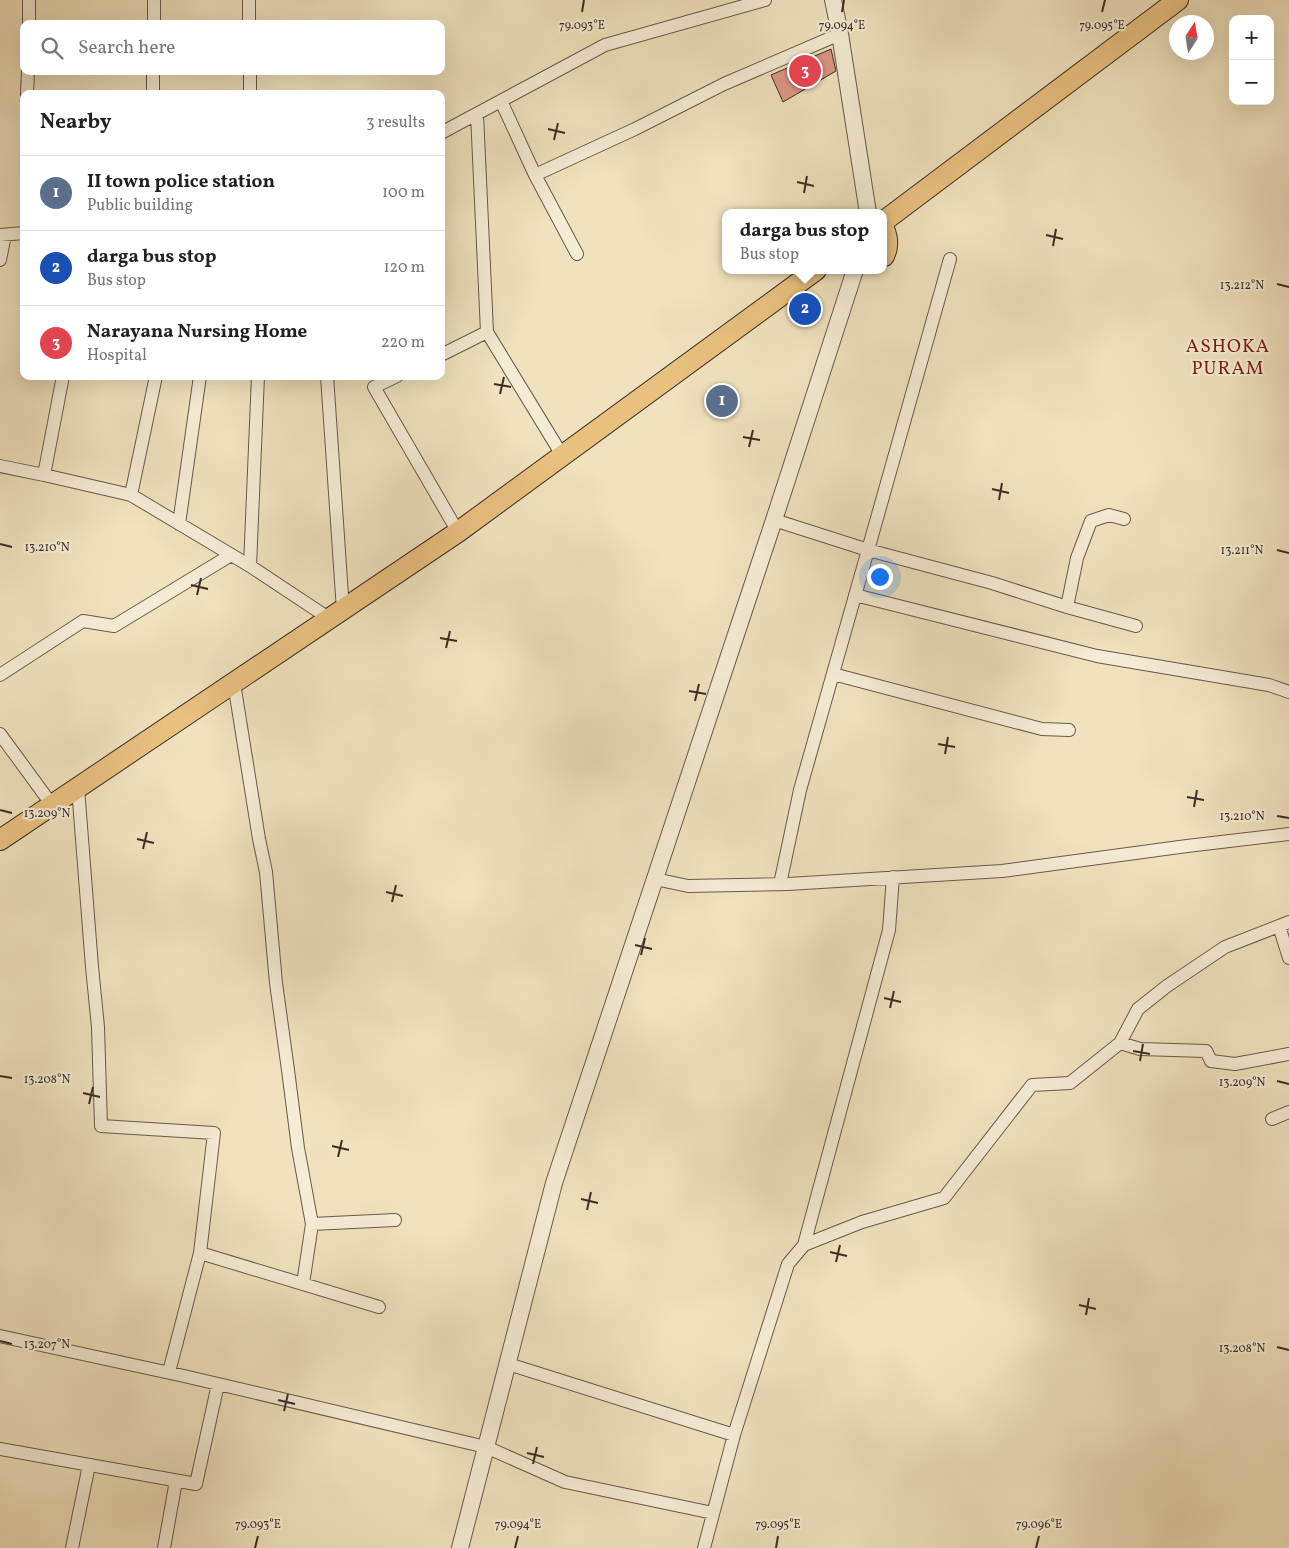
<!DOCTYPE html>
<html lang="en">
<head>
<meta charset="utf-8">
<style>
	body { margin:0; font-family:Vollkorn,serif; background:#f6f6f6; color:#202124 }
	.controls { position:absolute; right:15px; top:15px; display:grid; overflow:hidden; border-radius:10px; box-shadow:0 5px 20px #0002 }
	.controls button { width:45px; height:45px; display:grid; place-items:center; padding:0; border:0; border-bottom:1px solid #e0e0e0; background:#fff; color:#202124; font:25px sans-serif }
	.compass { position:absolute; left:1169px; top:15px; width:45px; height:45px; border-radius:50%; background:#fff; box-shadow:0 5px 20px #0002; rotate:12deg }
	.you { position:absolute; left:879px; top:576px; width:18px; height:18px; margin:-12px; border:4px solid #fff; border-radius:50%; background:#1a73e8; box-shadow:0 0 0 8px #1a73e833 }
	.badge { display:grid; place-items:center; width:32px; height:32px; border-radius:50%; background:#8f2418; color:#fff; font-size:16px; font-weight:700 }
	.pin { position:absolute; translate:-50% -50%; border:2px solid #fff; box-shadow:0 1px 5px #0006 }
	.popup { position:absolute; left:722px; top:209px; width:165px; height:65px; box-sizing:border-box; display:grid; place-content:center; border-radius:10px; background:#fff; filter:drop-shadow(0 1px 4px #0005); font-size:16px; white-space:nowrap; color:#757577 }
	.popup b { font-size:19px; color:#202124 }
	.popup::after { content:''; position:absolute; left:50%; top:100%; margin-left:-10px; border:10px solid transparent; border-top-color:#fff }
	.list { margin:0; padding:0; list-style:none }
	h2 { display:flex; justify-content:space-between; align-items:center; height:65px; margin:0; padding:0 20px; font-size:21px }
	h2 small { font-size:16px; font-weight:400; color:#757577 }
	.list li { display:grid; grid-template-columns:32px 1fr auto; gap:15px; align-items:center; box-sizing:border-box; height:75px; padding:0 20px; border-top:1px solid #e0e0e0 }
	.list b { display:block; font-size:19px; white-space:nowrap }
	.list p { margin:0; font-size:16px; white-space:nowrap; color:#757577 }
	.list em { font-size:16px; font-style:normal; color:#757577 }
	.icon { flex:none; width:28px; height:28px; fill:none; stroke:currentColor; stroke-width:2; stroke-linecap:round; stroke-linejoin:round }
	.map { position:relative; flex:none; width:1289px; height:1548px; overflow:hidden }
	.search { position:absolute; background:#fff; box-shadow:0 5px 20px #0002; left:20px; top:20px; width:425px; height:55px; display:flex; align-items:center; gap:12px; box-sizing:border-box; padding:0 18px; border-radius:10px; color:#757577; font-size:19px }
	.panel { position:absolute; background:#fff; box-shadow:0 5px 20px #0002; left:20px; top:90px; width:425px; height:290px; border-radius:10px }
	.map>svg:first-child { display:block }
	.building { fill:#df9785; stroke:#3b2d26 }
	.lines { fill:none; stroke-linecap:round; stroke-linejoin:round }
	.minor-casing { stroke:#685a4c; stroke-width:14 }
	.tertiary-casing { stroke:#685a4c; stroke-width:18 }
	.primary-casing { stroke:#3b2d26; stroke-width:22 }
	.minor { stroke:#f5ecd5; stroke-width:12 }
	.tertiary { stroke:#f5ecd5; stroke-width:16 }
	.primary { stroke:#e8c17f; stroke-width:20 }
	.ticks { fill:none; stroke:#3b2d26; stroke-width:2 }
	.labels { text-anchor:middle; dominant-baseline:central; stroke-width:4.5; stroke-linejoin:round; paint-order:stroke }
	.neighbourhood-label { font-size:19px; letter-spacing:1px; fill:#7a1f14; stroke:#f5ecd5 }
	.ticks-label { font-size:12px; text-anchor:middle; fill:#3b2d26; stroke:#f5ecd5; stroke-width:4.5; stroke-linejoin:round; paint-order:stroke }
</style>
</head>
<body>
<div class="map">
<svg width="1289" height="1548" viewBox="0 0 1289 1548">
	<rect width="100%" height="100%" fill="#f0e2be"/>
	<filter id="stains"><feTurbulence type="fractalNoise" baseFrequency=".004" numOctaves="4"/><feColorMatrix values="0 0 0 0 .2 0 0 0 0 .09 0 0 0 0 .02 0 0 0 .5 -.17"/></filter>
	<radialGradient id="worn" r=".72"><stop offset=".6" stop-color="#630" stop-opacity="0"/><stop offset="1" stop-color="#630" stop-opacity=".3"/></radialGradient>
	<path class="building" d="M 831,49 L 836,71 L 783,102 L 771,75 Z"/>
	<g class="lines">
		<g class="minor-casing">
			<path id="minor" d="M 29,0 L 29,24
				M 249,0 L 249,24
				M 154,24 L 154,0
				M 250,71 L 250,94
				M 27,94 L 28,71
				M 153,94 L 153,71
				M 501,101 L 535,175 L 635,129 L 724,84 L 840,34
				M 441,133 L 605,45 L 765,0
				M 535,175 L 577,254
				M 0,235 L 24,233
				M 950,259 L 868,550 L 992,583 L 1067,607 L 1077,558 L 1091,521 L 1109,515 L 1124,519
				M 0,260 L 5,235
				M 487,332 L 562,455
				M 441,355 L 487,332 L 477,114
				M 327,376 L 343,610
				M 397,376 L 374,387 L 458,532
				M 0,466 L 44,475 L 63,376
				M 44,475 L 131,495 L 156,376
				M 131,495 L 250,566 L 330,619
				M 774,520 L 868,550 L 800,790 L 780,884
				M 179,524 L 200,376
				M 250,566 L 258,376
				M 855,595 L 1097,656 L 1269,685 L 1289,692
				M 1067,607 L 1136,626
				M 833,674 L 1042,729 L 1069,730
				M 0,675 L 83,621 L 114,626 L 231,555
				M 234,683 L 259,839 L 266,872 L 276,983 L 288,1070 L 298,1148 L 312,1224
				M 0,734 L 52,805
				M 78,788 L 92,967 L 98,1027 L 101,1126 L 214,1133 L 200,1253
				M 893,877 L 889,930 L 804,1245 L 862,1222 L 944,1198 L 1032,1085 L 1070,1083 L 1120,1043 L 1140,1049 L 1206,1051 L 1211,1061 L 1235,1064 L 1289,1054
				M 655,879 L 688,886 L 788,884 L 1002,871 L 1187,846 L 1289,834
				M 1279,926 L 1289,958
				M 1120,1043 L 1138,1009 L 1167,986 L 1225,947 L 1289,922
				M 1272,1119 L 1289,1112
				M 303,1284 L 312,1224 L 395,1220
				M 0,1336 L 184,1376 L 486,1447 L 565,1482 L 713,1513
				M 508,1364 L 734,1435
				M 169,1372 L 200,1253 L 379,1307
				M 0,1449 L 196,1484 L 218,1384
				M 72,1548 L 89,1465
				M 164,1548 L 176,1481
				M 704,1548 L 734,1435 L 788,1264 L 804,1245"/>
		</g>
		<g class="tertiary-casing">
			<path id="tertiary" d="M 833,0 L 840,34 L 868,213
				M 460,1548 L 554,1183 L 774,520 L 855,270"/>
		</g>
		<g class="primary-casing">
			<path id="primary" d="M 884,221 L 1178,0
				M 884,229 C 888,238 889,246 884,256
				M 0,840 L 458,532 L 816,270"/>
		</g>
		<use href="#minor" class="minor"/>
		<use href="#tertiary" class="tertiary"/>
		<use href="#primary" class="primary"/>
	</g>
	<path class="ticks" d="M 582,12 L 584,0M 842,12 L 844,0M 1102,12 L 1105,0M 548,129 L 565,133M 554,140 L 558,123M 797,182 L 814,186M 804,193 L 807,176M 1046,235 L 1063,239M 1053,246 L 1056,229M 1277,284 L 1289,287M 494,384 L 511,387M 500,394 L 504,377M 743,437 L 760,440M 749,447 L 753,430M 992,489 L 1009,493M 999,500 L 1002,483M 0,544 L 12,547M 1277,550 L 1289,553M 191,585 L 208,589M 197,595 L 201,578M 440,638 L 457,641M 446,648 L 450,631M 689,691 L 706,694M 695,701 L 699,684M 938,744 L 955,747M 945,754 L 948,737M 1187,797 L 1204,800M 1194,807 L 1197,790M 0,810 L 12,813M 1277,816 L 1289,818M 137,839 L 154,843M 143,849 L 147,832M 386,892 L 403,896M 392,902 L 396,885M 635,945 L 652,949M 641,955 L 645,938M 884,998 L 901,1002M 890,1008 L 894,991M 1133,1051 L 1150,1054M 1140,1061 L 1143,1044M 0,1076 L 12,1078M 1277,1081 L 1289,1084M 83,1093 L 100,1097M 89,1104 L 93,1087M 332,1146 L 349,1150M 338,1157 L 342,1140M 581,1199 L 598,1203M 587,1210 L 591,1192M 830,1252 L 847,1256M 836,1262 L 840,1245M 1079,1305 L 1096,1309M 1086,1315 L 1089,1298M 0,1341 L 12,1344M 1277,1347 L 1289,1350M 278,1400 L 295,1404M 284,1411 L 288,1394M 527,1453 L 544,1457M 533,1464 L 537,1447M 255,1548 L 258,1536M 515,1548 L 518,1536M 776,1548 L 778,1536M 1036,1548 L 1039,1536"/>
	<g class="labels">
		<g class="neighbourhood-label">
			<text x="1228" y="347">ASHOKA<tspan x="1228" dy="22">PURAM</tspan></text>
		</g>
	</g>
	<g class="ticks-label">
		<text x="582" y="29">79.093°E</text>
		<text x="842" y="29">79.094°E</text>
		<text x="1102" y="29">79.095°E</text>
		<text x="1242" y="289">13.212°N</text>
		<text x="47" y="551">13.210°N</text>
		<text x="1242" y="554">13.211°N</text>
		<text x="47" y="817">13.209°N</text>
		<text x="1242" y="820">13.210°N</text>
		<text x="47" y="1083">13.208°N</text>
		<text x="1242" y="1086">13.209°N</text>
		<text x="47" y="1348">13.207°N</text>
		<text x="1242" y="1352">13.208°N</text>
		<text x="258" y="1528">79.093°E</text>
		<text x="518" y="1528">79.094°E</text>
		<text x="778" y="1528">79.095°E</text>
		<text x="1039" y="1528">79.096°E</text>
	</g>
	<rect width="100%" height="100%" filter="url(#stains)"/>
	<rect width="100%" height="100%" fill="url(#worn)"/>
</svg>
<div class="controls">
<button>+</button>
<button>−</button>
</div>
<svg class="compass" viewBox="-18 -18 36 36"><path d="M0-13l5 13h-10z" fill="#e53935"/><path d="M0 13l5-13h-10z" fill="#757577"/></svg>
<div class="you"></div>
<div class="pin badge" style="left:722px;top:401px;background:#5c6f8a">1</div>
<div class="pin badge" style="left:805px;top:309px;background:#1a4fb4">2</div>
<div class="popup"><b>darga bus stop</b>Bus stop</div>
<div class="pin badge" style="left:805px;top:71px;background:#e0444e">3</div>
<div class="search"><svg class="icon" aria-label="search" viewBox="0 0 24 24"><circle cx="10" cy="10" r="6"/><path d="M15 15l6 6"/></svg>Search here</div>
<section class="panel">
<h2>Nearby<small>3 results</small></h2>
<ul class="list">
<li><span class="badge" style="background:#5c6f8a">1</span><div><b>II town police station</b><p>Public building</p></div><em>100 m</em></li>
<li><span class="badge" style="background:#1a4fb4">2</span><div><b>darga bus stop</b><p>Bus stop</p></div><em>120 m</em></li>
<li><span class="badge" style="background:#e0444e">3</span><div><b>Narayana Nursing Home</b><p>Hospital</p></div><em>220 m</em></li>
</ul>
</section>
</div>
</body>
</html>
